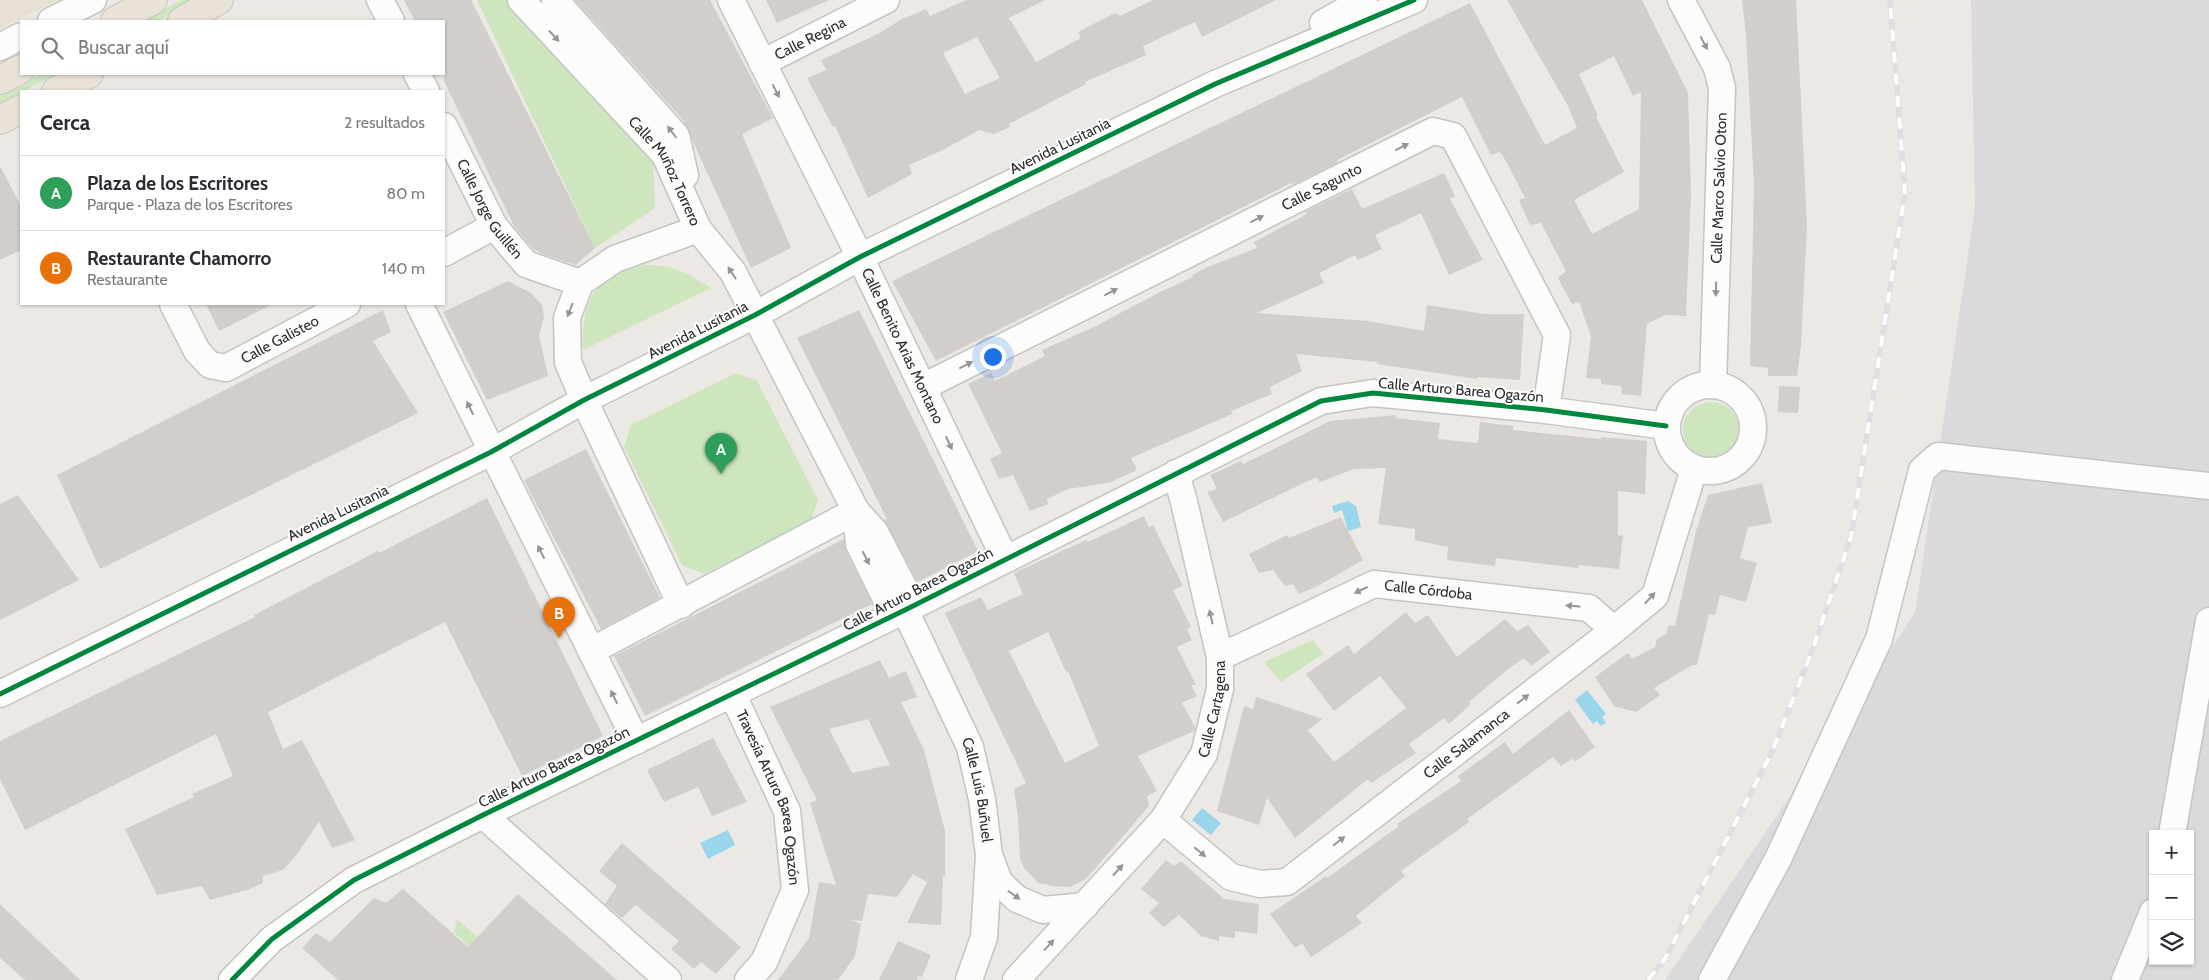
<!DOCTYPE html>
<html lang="es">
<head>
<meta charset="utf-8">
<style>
	body { margin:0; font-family:Cabin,sans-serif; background:#f2f2f3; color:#2b2b33 }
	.controls { position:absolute; right:15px; bottom:15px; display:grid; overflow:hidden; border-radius:0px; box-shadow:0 1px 4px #0004 }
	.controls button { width:45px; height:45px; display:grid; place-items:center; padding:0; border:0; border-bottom:1px solid #e1e1e2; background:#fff; color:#2b2b33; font:25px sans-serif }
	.you { position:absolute; left:992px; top:356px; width:18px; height:18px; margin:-12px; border:4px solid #fff; border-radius:50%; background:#1a73e8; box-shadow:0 0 0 8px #1a73e833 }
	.badge { display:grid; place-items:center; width:32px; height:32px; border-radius:50%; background:#706f6e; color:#fff; font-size:16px; font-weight:700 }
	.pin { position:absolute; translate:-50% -41px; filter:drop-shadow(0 1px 2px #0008) }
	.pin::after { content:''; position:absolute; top:26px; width:18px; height:15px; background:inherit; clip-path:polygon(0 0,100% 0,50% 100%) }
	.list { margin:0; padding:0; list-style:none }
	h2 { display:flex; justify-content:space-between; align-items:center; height:65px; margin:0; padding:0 20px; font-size:21px }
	h2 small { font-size:16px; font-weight:400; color:#7c7c81 }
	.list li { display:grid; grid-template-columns:32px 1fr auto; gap:15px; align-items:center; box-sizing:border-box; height:75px; padding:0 20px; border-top:1px solid #e1e1e2 }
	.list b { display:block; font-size:19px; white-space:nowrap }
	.list p { margin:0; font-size:16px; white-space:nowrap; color:#7c7c81 }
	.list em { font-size:16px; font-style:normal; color:#7c7c81 }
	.icon { flex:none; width:28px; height:28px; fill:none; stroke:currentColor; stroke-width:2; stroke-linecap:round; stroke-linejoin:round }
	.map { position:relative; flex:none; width:2209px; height:980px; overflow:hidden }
	.search { position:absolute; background:#fff; box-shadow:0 1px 4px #0004; left:20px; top:20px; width:425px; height:55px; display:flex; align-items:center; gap:12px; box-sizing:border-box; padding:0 18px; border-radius:0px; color:#7c7c81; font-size:19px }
	.panel { position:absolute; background:#fff; box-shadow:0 1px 4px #0004; left:20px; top:90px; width:425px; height:215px; border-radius:0px }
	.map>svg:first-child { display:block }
	.industrial { fill:#dcd9db; fill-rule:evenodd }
	.education { fill:#e6e0d3 }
	.green { fill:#cee6be }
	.water { fill:#99d6ec }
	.building { fill:#d1cecb; fill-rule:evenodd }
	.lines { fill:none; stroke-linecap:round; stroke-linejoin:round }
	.minor-casing { stroke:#c5c4c5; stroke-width:29 }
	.trunk-casing { stroke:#c6c5c4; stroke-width:30 }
	.minor { stroke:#fcfcfb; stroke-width:26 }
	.trunk { stroke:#e9e2d6; stroke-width:28 }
	.rail-casing { stroke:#dfdfe1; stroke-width:5.5 }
	.rail { stroke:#fff; stroke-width:4; stroke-dasharray:11; stroke-linecap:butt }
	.cycleway-casing { stroke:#fff; stroke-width:8 }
	.cycleway { stroke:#00873e; stroke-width:5 }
	.oneway { fill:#959594 }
	.labels { text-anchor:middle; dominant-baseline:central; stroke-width:4; stroke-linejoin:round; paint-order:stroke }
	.street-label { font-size:15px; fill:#2e2e2e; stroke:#fff }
</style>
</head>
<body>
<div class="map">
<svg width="2209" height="980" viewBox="0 0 2209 980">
	<rect width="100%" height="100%" fill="#ece8e4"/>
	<path class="industrial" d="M 1971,0 L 2209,0 L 2209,980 L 1665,980 L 1915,613 L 1975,208 ZM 2153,834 L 2190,834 L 2190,961 L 2153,961 Z"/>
	<path class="education" d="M 0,0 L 58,0 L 0,29 Z"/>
	<path class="green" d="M 181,0 L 197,0 L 158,21 L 143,21 Z
		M 477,0 L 518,0 L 653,161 L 655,208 L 595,248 Z
		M 42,74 L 57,74 L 0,103 L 0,95 Z
		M 644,265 C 675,265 685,272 711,288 L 583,350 C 582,325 584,299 604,281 C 613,272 632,269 644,265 Z
		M 736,373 L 757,381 L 818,500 L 811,520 L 704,574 L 682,565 L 624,447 L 631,425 Z
		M1683 430a28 28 0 1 1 56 0a28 28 0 1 1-56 0Z
		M 1313,640 L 1323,654 L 1281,682 L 1264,662 Z
		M 457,919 L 526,980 L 503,980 L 454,932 Z"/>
	<path class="water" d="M 1348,501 L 1356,506 L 1361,527 L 1348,531 L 1342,510 L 1334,513 L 1332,506 Z
		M 1587,690 L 1606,714 L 1602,717 L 1606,723 L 1601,726 L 1597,721 L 1593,724 L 1575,700 Z
		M 1202,808 L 1221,823 L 1211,835 L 1192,820 Z
		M 728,830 L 735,845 L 708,859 L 700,843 Z"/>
	<path class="building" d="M 404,0 L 471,0 L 595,248 L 576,265 L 542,254 L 532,248 L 514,226 L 444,81 L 444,21 L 415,21 Z
		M 575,0 L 710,0 L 773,118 L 742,134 L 791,248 L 751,268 L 683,120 Z
		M 766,0 L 829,0 L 777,23 Z
		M 966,0 L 1045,0 L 1009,18 L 1036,62 L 1081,38 L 1078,32 L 1115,13 L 1120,16 L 1153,0 L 1276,0 L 1202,37 L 1195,22 L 1143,46 L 1146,55 L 1085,82 L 1086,84 L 1009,124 L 1010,127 L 994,134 L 979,130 L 943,150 L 909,165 L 912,174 L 868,198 L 835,126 L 833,127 L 807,78 L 826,70 L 821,60 L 880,33 L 900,20 L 926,9 L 930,16 ZM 977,37 L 1000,78 L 965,94 L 943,53 Z
		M 1507,0 L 1642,0 L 1688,93 L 1691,193 L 1686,316 L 1665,315 L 1647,324 L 1641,396 L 1622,394 L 1621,386 L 1601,384 L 1601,379 L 1586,378 L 1591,336 L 1579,302 L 1572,304 L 1558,278 L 1566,271 L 1541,223 L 1530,225 L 1519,200 L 1525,198 L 1506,161 L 1500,152 L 1491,155 L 1462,97 L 1337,160 L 1338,162 L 1292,185 L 1291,183 L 936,361 L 892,281 L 1470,3 L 1545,145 L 1577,128 L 1568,106 ZM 1614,56 L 1633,96 L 1641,92 L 1639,209 L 1592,234 L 1574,200 L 1624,172 L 1596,117 L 1598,116 L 1579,74 Z
		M 1742,0 L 1796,0 L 1807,225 L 1801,345 L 1797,376 L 1768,376 L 1768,368 L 1750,366 L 1754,185 L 1746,35 Z
		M 0,166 L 21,206 L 21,250 L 0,260 Z
		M 1444,173 L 1455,196 L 1450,199 L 1483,260 L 1449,275 L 1421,213 L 1375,235 L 1382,249 L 1358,260 L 1355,255 L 1319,273 L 1324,283 L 1257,313 L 1368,321 L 1424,331 L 1427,305 L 1484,314 L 1524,314 L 1520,380 L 1477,377 L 1477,379 L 1377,364 L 1378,362 L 1296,354 L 1302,371 L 1270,387 L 1272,394 L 1231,411 L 1232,414 L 1131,458 L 1137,470 L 1108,483 L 1068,489 L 1047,499 L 1048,504 L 1030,511 L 1013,475 L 999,479 L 990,459 L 1002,453 L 968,384 L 991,373 L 995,381 L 1045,356 L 1042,350 L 1094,327 L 1158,293 L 1193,277 L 1192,275 L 1210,266 L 1257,248 L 1254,242 L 1307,214 L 1305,212 L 1352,189 L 1362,209 Z
		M 508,281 L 531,293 L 542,305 L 544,318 L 539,335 L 548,376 L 487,400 L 443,312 Z
		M 206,304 L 273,304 L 219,331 Z
		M 383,310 L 391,332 L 373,341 L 418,413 L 100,569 L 57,475 Z
		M 859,310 L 978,551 L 918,582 L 884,520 L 887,519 L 797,338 Z
		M 1779,386 L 1800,387 L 1798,413 L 1778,412 Z
		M 1396,415 L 1396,418 L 1440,423 L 1438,439 L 1478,443 L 1480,422 L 1513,426 L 1513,430 L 1601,439 L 1601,437 L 1647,441 L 1645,494 L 1618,491 L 1618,536 L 1623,535 L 1619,569 L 1578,565 L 1578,568 L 1496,558 L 1495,566 L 1447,560 L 1448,547 L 1415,540 L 1415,529 L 1378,524 L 1386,468 L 1354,469 L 1320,482 L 1316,477 L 1223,522 L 1207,492 L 1217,489 L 1210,475 L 1241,461 L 1243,464 L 1330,421 Z
		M 586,449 L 660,598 L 601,629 L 524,480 Z
		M 1762,483 L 1772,523 L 1748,527 L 1740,558 L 1757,563 L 1746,602 L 1720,595 L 1715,615 L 1709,614 L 1697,665 L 1692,665 L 1654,688 L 1660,695 L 1636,712 L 1614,706 L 1595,677 L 1628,653 L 1632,659 L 1655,647 L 1657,639 L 1666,634 L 1669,625 L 1675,626 L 1696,531 L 1708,495 Z
		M 18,495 L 79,580 L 0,620 L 0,504 Z
		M 487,498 L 603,736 L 522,776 L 445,622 L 268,712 L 283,749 L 302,740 L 355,840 L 332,848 L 319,822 L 297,854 L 283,870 L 263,876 L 263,883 L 247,890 L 210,900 L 202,886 L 157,895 L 125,829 L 194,797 L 192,794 L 233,776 L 216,734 L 25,830 L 0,779 L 0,741 L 255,617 L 254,615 L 378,551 L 379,553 Z
		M 1144,516 L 1149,527 L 1153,525 L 1183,586 L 1173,590 L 1191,627 L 1187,629 L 1192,640 L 1177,647 L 1196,685 L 1191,685 L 1197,696 L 1182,703 L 1195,727 L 1194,731 L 1138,756 L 1157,791 L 1147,796 L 1149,806 L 1086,879 L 1070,887 L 1053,886 L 1038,883 L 1024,868 L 1020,858 L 1018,817 L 1014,789 L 1026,783 L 945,613 L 981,597 L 988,610 L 1023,594 L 1014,573 L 1086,540 L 1088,542 ZM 1048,632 L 1066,672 L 1068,671 L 1099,746 L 1065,763 L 1009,651 Z
		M 1341,517 L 1363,560 L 1316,587 L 1299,594 L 1293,584 L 1285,586 L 1273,570 L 1259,573 L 1249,554 L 1287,535 L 1289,538 Z
		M 844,539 L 846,551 L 872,604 L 645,716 L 614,656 Z
		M 1406,612 L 1415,623 L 1428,615 L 1457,657 L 1505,619 L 1517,631 L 1528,625 L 1550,652 L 1531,666 L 1524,658 L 1508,669 L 1469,702 L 1471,704 L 1449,724 L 1444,718 L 1409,744 L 1416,753 L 1371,783 L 1368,779 L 1295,838 L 1267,798 L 1259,825 L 1217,811 L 1244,706 L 1253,709 L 1256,697 L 1323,719 L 1308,730 L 1334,762 L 1406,708 L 1380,676 L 1334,711 L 1306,674 L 1348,645 L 1354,654 Z
		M 880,660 L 889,678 L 906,671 L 917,697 L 901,702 L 924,750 L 945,831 L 945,876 L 943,876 L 941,925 L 907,923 L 927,882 L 913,874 L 897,897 L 868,894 L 862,921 L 851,920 L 861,924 L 855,956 L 838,980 L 778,980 L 809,938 L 819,882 L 836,885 L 810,803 L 817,800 L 770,707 ZM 868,719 L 890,765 L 852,773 L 829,729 Z
		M 1569,710 L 1595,747 L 1576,761 L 1571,759 L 1561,766 L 1553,757 L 1467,819 L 1469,822 L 1401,871 L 1405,876 L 1356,916 L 1362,923 L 1311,957 L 1302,943 L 1295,948 L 1270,914 L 1326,876 L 1327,878 L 1399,826 L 1397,824 L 1461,781 L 1458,776 L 1505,742 L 1513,754 Z
		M 713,738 L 747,802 L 712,816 L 698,787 L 664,802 L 647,770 Z
		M 622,843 L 741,947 L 716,974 L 701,962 L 694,969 L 671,949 L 679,941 L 636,905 L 622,918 L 605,904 L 617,886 L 599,871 Z
		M 1166,860 L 1174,866 L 1181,861 L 1224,899 L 1259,904 L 1257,934 L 1235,931 L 1235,938 L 1219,936 L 1219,941 L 1201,936 L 1179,915 L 1164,927 L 1149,913 L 1159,903 L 1141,889 Z
		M 403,889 L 468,947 L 518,894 L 617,980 L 338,980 L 302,948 L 316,933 L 330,942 L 374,898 L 386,903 Z
		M 0,904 L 80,980 L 25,980 L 0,958 Z
		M 898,941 L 931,955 L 922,977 L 918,976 L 917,980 L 879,980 Z"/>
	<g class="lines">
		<g class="minor-casing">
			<g id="minor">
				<path d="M 380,0 L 391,21"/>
				<path id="s1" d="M 521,0 L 665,155 L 698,229"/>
				<path d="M 555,0 L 676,136 L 685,175"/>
				<path id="s2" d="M 731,0 L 860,257 L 1005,559"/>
				<path d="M 1681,0 L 1717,68 L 1722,88 L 1713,385"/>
				<path d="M 51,21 L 93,0"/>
				<path d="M 1323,23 L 1364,0"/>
				<path d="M 0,47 L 21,36"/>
				<path id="s3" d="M 762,63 L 886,0"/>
				<path d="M 417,74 L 426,91"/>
				<path id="s4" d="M 444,126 L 494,226 L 526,264 L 580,283"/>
				<path d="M 444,253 L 494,226"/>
				<path id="s5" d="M 173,304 L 197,351 L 210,365 L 226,368 L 347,304"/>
				<path d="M 419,304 L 636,741"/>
				<circle cx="1710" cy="428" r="43"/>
				<path id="s6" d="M 923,387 L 1433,131 L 1453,136 L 1557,335 L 1546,410"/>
				<path id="s7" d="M 856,511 L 875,532 L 906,592 L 905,610 L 970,747 L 982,799 L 989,855 L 984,937 L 969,980"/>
				<path d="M 856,511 L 859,544 L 889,605 L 905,610"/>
				<path d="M 591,651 L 856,511 L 733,272 L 698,229 L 615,259 L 580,283 L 567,318 L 568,362 L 584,400 L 681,605"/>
				<path id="s8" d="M 1220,657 L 1374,584 L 1589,608 L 1614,630"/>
				<path d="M 0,694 L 491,452 L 584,400 L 755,315 L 860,257 L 1215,84 L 1414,0"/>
				<path id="s9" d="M 733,695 L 787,811 L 795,890 L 764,962 L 748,980"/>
				<path d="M 483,815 L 668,980"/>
				<path id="s10" d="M 1163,820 L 1231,877 L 1260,884 L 1287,882 L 1614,630 L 1655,596 L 1694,469"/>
				<path d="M 2172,834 L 2209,621"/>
				<path d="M 990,857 L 999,882 L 1017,899 L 1043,910 L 1085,906"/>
				<path d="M 232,980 L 272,939 L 354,880 L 483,815 L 905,610 L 1321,401 L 1373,393 L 1546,410 L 1666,426"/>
				<path id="s11" d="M 1016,980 L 1163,820 L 1204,754 L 1220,689 L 1220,657 L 1184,502 L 1176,473"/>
				<path d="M 1712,980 L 1778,859 L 1879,639 L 1922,470 L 1938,456 L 2209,486"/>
				<path d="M 2125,980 L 2153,912"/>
			</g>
		</g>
		<g class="trunk-casing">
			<path id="trunk" d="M 115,21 L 153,0
				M 182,21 L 219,0
				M 0,80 L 21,69
				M 56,91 L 89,74
				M 0,120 L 21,109"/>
		</g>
		<use href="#minor" class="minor"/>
		<use href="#trunk" class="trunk"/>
		<g class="rail-casing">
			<path id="rail" d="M 1648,980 L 1666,957 L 1772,752 L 1812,651 L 1851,537 L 1905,193 L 1890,0"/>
		</g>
		<use href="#rail" class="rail"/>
		<g class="cycleway-casing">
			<path id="cycleway" d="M 0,694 L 491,452 L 584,400 L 755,315 L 860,257 L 1215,84 L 1414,0
				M 232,980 L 272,939 L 354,880 L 483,815 L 905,610 L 1321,401 L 1373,393 L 1546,410 L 1666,426"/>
		</g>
		<use href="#cycleway" class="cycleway"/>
	</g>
	<defs><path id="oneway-solid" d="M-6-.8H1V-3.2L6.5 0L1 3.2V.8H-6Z" transform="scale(1.25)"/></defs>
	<g class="oneway">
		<use href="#oneway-solid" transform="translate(554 36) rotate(47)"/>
		<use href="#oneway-solid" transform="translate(1704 43) rotate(62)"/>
		<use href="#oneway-solid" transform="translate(776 91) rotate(63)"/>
		<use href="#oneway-solid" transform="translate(672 132) rotate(-127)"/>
		<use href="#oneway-solid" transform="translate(1402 147) rotate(-27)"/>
		<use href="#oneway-solid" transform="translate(1257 219) rotate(-27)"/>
		<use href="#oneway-solid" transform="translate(732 273) rotate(-123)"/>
		<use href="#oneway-solid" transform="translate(1716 289) rotate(92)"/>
		<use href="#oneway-solid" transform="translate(1111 292) rotate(-27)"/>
		<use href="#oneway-solid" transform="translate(570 310) rotate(111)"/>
		<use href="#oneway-solid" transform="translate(966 365) rotate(-27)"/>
		<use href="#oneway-solid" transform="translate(470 408) rotate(-116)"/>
		<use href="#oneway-solid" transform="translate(949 443) rotate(65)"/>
		<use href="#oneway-solid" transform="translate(541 552) rotate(-117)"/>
		<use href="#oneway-solid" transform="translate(866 558) rotate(63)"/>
		<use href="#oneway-solid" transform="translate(1361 590) rotate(155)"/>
		<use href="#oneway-solid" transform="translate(1650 598) rotate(-47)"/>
		<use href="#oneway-solid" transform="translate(1573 606) rotate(-174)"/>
		<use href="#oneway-solid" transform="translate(1211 617) rotate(-103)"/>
		<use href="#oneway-solid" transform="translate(614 697) rotate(-116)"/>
		<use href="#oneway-solid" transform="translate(1523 699) rotate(-38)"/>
		<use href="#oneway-solid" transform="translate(1339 841) rotate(-38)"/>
		<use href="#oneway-solid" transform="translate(1200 852) rotate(40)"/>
		<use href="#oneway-solid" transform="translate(1118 870) rotate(-47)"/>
		<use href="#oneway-solid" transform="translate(1014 895) rotate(35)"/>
		<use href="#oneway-solid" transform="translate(1049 945) rotate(-48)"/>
	</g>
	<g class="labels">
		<g class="street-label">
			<text stroke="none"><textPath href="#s3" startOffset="54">Calle Regina</textPath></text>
			<text transform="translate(1060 146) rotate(-26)">Avenida Lusitania</text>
			<text stroke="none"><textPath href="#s1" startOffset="225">Calle Muñoz Torrero</textPath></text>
			<text stroke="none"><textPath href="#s6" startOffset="446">Calle Sagunto</textPath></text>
			<text transform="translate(1719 188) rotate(-88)">Calle Marco Salvio Oton</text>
			<text stroke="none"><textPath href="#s4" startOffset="95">Calle Jorge Guillén</textPath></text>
			<text transform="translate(698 330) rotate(-27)">Avenida Lusitania</text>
			<text stroke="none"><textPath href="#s5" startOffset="149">Calle Galisteo</textPath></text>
			<text stroke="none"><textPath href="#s2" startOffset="386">Calle Benito Arias Montano</textPath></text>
			<text transform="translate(1461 390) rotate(5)">Calle Arturo Barea Ogazón</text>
			<text transform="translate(338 513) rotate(-26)">Avenida Lusitania</text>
			<text transform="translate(918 589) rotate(-27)">Calle Arturo Barea Ogazón</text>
			<text stroke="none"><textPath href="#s8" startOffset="225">Calle Córdoba</textPath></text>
			<text stroke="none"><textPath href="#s11" startOffset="341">Calle Cartagena</textPath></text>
			<text stroke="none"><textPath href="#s10" startOffset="372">Calle Salamanca</textPath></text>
			<text transform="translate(554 767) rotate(-26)">Calle Arturo Barea Ogazón</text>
			<text stroke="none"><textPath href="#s7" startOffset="309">Calle Luis Buñuel</textPath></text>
			<text stroke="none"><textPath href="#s9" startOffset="110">Travesía Arturo Barea Ogazón</textPath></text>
		</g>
	</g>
</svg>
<div class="controls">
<button>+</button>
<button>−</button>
<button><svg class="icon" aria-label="layers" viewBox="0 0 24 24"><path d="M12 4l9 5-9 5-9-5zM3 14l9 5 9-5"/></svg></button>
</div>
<div class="you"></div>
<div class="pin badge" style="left:721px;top:474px;background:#2e9e5b">A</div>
<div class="pin badge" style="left:559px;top:638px;background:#e8710a">B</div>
<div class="search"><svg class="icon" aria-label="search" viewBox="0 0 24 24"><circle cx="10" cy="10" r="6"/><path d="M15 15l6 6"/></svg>Buscar aquí</div>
<section class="panel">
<h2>Cerca<small>2 resultados</small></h2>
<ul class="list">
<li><span class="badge" style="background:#2e9e5b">A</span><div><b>Plaza de los Escritores</b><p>Parque · Plaza de los Escritores</p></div><em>80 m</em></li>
<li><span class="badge" style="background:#e8710a">B</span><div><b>Restaurante Chamorro</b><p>Restaurante</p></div><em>140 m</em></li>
</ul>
</section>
</div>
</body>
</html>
